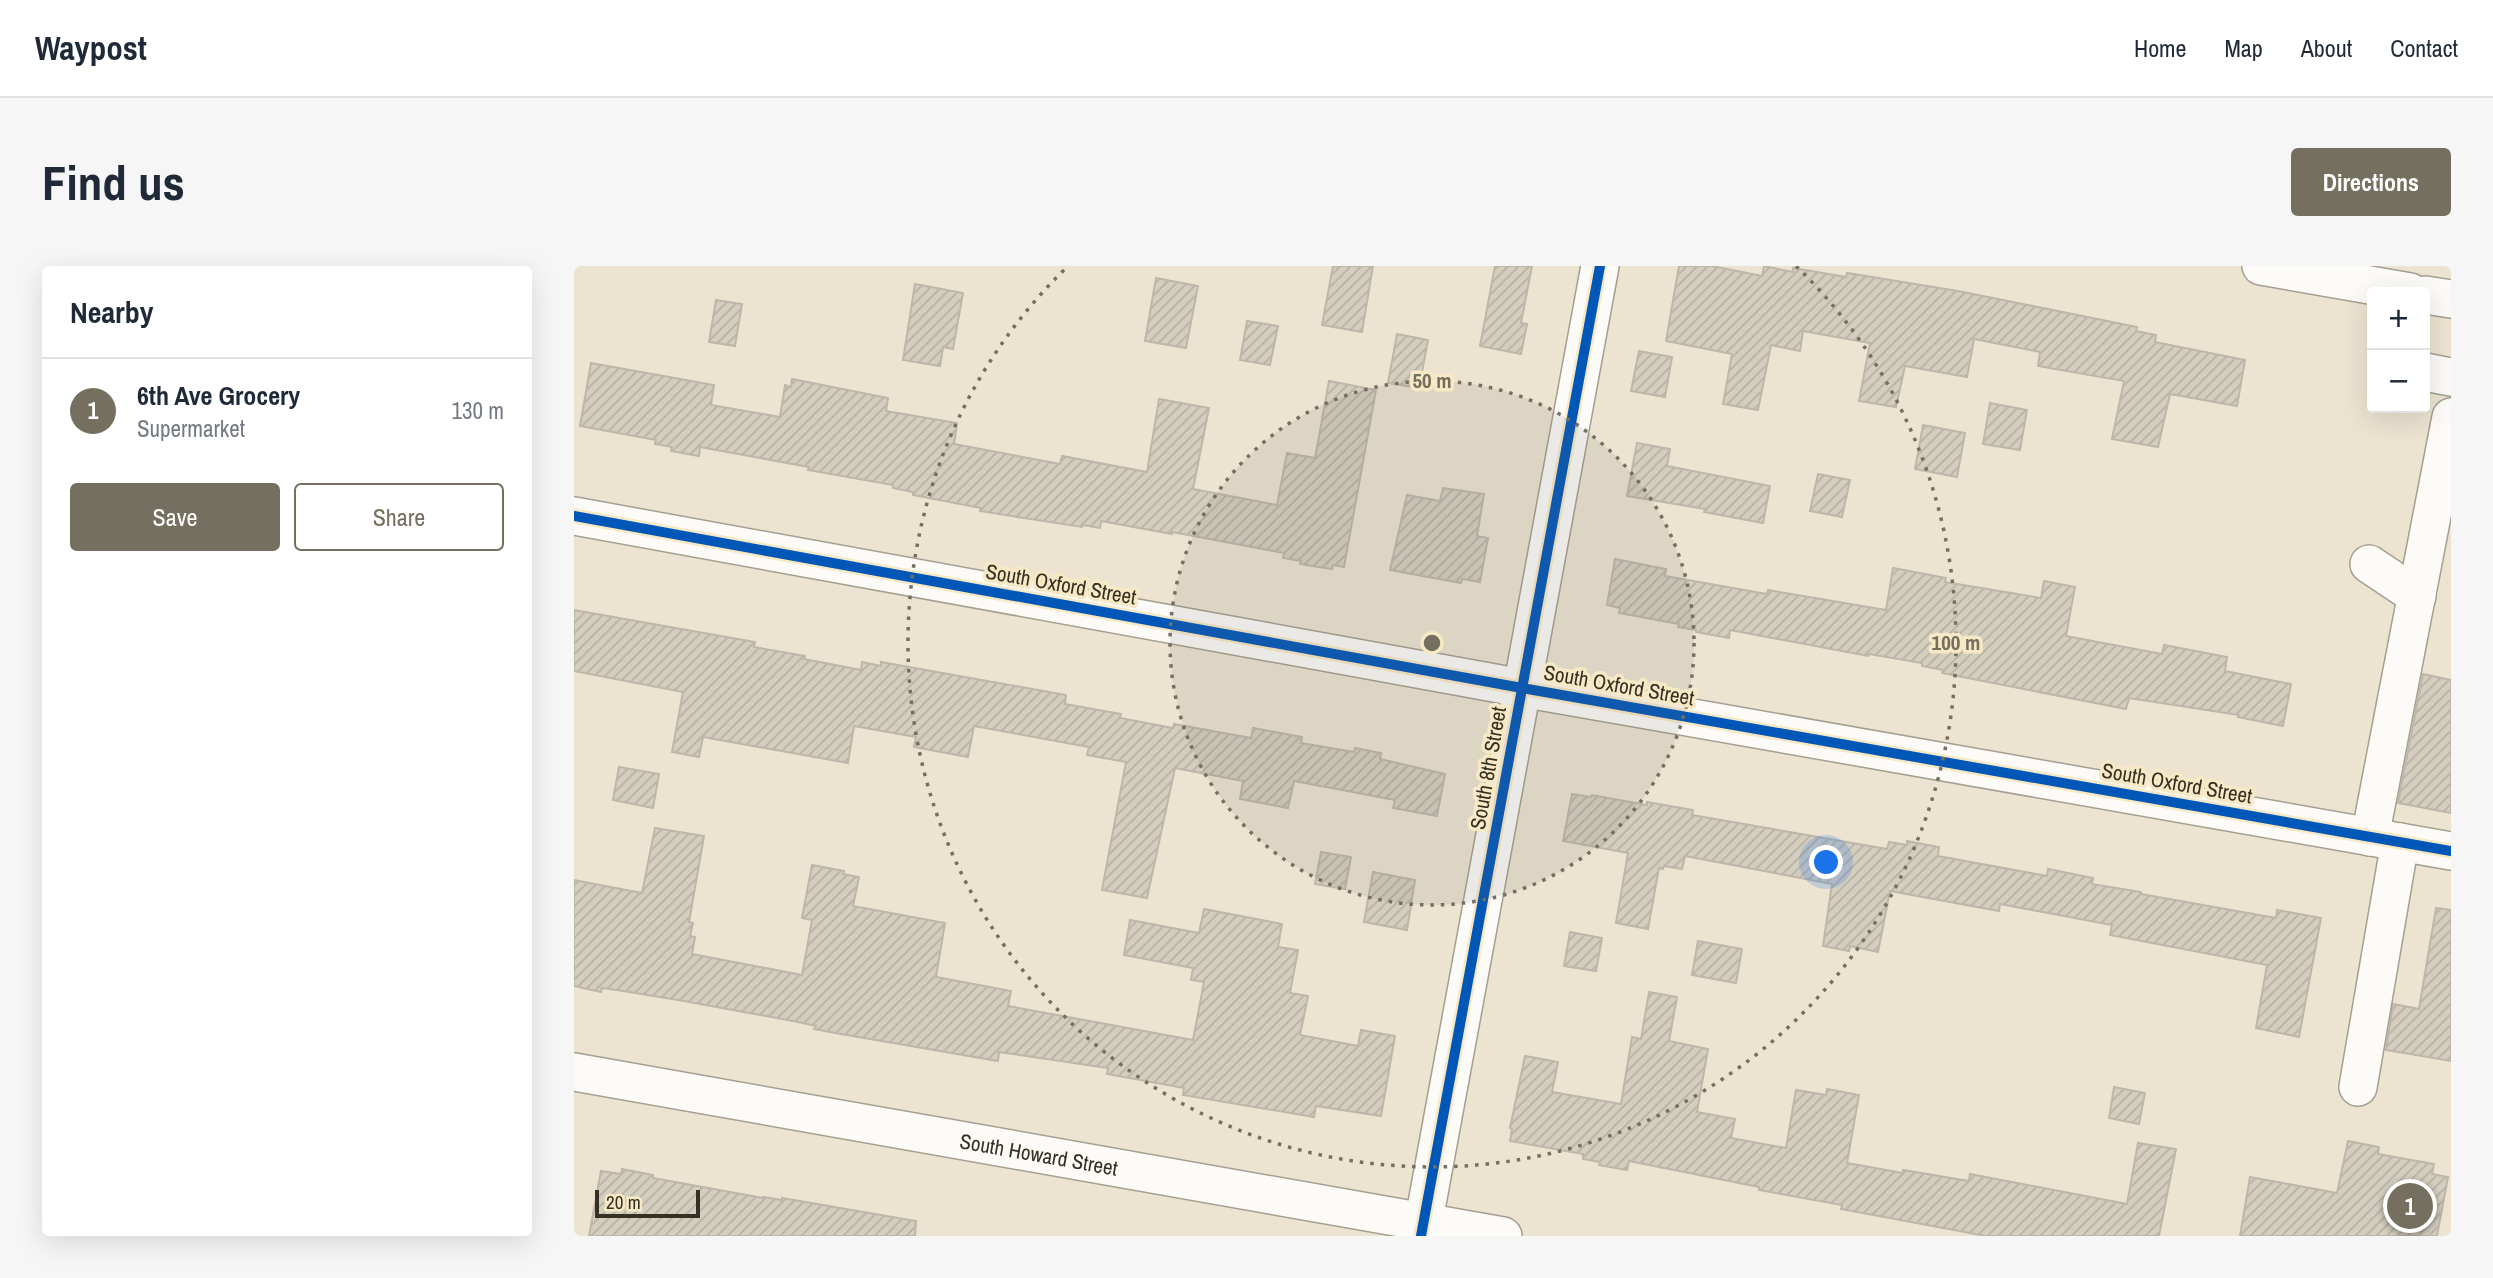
<!DOCTYPE html>
<html lang="en">
<head>
<meta charset="utf-8">
<style>
	body { margin:0; font-family:"Archivo Narrow",sans-serif; background:#f6f6f7; color:#1f2937 }
	.controls { position:absolute; right:21px; top:21px; display:grid; overflow:hidden; border-radius:7px; box-shadow:0 7px 28px #0002 }
	.controls button { width:63px; height:63px; display:grid; place-items:center; padding:0; border:0; border-bottom:2px solid #e0e1e3; background:#fff; color:#1f2937; font:35px sans-serif }
	.scale { position:absolute; left:21px; bottom:18px; width:105px; box-sizing:border-box; padding-left:7px; border:4px solid #353022; border-top:0; font-size:19px; line-height:24px; white-space:nowrap; color:#353022; -webkit-text-stroke:5px #f7e9c6; paint-order:stroke }
	.you { position:absolute; left:1253px; top:597px; width:24px; height:24px; margin:-18px; border:5px solid #fff; border-radius:50%; background:#1a73e8; box-shadow:0 0 0 10px #1a73e833 }
	.badge { display:grid; place-items:center; width:46px; height:46px; border-radius:50%; background:#756f5f; color:#fff; font-size:23px; font-weight:700 }
	.pin { position:absolute; translate:-50% -50%; border:4px solid #fff; box-shadow:0 2px 7px #0006 }
	.list { margin:0; padding:0; list-style:none }
	h2 { display:flex; justify-content:space-between; align-items:center; height:91px; margin:0; padding:0 28px; font-size:30px }
	h2 small { font-size:23px; font-weight:400; color:#747a83 }
	.list li { display:grid; grid-template-columns:46px 1fr auto; gap:21px; align-items:center; box-sizing:border-box; height:105px; padding:0 28px; border-top:2px solid #e0e1e3 }
	.list b { display:block; font-size:26px; white-space:nowrap }
	.list p { margin:0; font-size:23px; white-space:nowrap; color:#747a83 }
	.list em { font-size:23px; font-style:normal; color:#747a83 }
	.actions { display:flex; gap:14px; padding:21px 28px }
	.actions a { flex:1; padding:16px 0; border:2px solid #756f5f; border-radius:7px; text-align:center; font-size:24px; color:#756f5f }
	.actions .main { background:#756f5f; color:#fff }
	.map { position:relative; flex:none; width:1877px; height:970px; overflow:hidden; border-radius:7px }
	header { display:flex; align-items:center; gap:42px; box-sizing:border-box; height:98px; padding:0 35px; background:#fff; border-bottom:2px solid #e0e1e3 }
	header strong { font-size:33px }
	nav { display:flex; gap:38px; margin-inline-start:auto; font-size:24px }
	.intro { display:flex; align-items:center; justify-content:space-between; box-sizing:border-box; height:168px; padding:0 42px }
	h1 { margin:0; font-size:49px }
	.button { padding:18px 32px; border-radius:7px; background:#756f5f; color:#fff; font-size:24px; font-weight:700 }
	main { display:flex; gap:42px; padding:0 42px }
	aside { flex:1; background:#fff; border-radius:7px; box-shadow:0 7px 28px #0002 }
	.map>svg:first-child { display:block }
	.building { fill:url(#building-hatch); stroke:#bdb7a9; stroke-width:2 }
	.lines { fill:none; stroke-linecap:round; stroke-linejoin:round }
	.minor-casing { stroke:#a49f90; stroke-width:40 }
	.minor { stroke:#fcfbf8; stroke-width:37 }
	.cycleway-casing { stroke:#f7e9c6; stroke-width:15 }
	.cycleway { stroke:#0057b8; stroke-width:10 }
	.ring { fill:none; stroke:#756f5f; stroke-width:3.5; stroke-dasharray:3.5 7 }
	.labels { text-anchor:middle; dominant-baseline:central; stroke-width:7; stroke-linejoin:round; paint-order:stroke }
	.street-label { font-size:21px; fill:#353022; stroke:#f7e9c6 }
	.centre { fill:#756f5f; stroke:#f7e9c6; stroke-width:3.5 }
	.ring-label { font-size:21px; text-anchor:middle; font-weight:bold; fill:#756f5f; stroke:#f7e9c6; stroke-width:7; stroke-linejoin:round; paint-order:stroke }
</style>
</head>
<body>
<header>
<strong>Waypost</strong>
<nav><a>Home</a><a>Map</a><a>About</a><a>Contact</a></nav>
</header>
<div class="intro"><h1>Find us</h1><a class="button">Directions</a></div>
<main>
<aside>
<h2>Nearby<small></small></h2>
<ul class="list">
<li><span class="badge">1</span><div><b>6th Ave Grocery</b><p>Supermarket</p></div><em>130 m</em></li>
</ul>
<div class="actions"><a class="main">Save</a><a>Share</a></div>
</aside>
<div class="map">
<svg width="1877" height="970" viewBox="0 0 1877 970">
	<defs>
		<pattern id="building-hatch" width="6" height="6" patternUnits="userSpaceOnUse" patternTransform="scale(1.75)"><rect width="6" height="6" fill="#d4cebf"/><path d="M-1 1l2-2M0 6l6-6M5 7l2-2" fill="none" stroke="#b7b1a4"/></pattern>
	</defs>
	<rect width="100%" height="100%" fill="#ece4d1"/>
	<path class="building" d="M 759,0 L 799,0 L 788,66 L 748,59 Z
		M 921,0 L 958,0 L 947,57 L 953,58 L 947,88 L 906,80 Z
		M 1105,0 L 1138,0 L 1188,10 L 1190,0 L 1219,6 L 1219,2 L 1272,11 L 1273,7 L 1384,25 L 1563,61 L 1562,65 L 1582,69 L 1581,76 L 1671,94 L 1663,140 L 1596,128 L 1584,181 L 1538,173 L 1550,115 L 1464,100 L 1466,86 L 1400,73 L 1393,111 L 1331,100 L 1322,141 L 1285,135 L 1296,77 L 1229,65 L 1226,85 L 1197,79 L 1184,144 L 1149,138 L 1158,88 L 1092,75 Z
		M 582,12 L 624,20 L 612,82 L 571,75 Z
		M 341,18 L 389,27 L 379,83 L 369,81 L 366,100 L 329,94 Z
		M 142,34 L 168,38 L 161,80 L 135,76 Z
		M 673,55 L 704,60 L 696,99 L 666,94 Z
		M 823,68 L 854,74 L 845,122 L 814,117 Z
		M 1065,85 L 1098,91 L 1091,131 L 1057,125 Z
		M 17,97 L 140,119 L 137,139 L 206,151 L 211,119 L 217,121 L 218,113 L 314,132 L 312,145 L 383,157 L 380,178 L 486,198 L 488,190 L 573,206 L 585,133 L 635,142 L 619,223 L 703,239 L 713,187 L 741,192 L 755,115 L 802,124 L 770,301 L 759,299 L 758,303 L 726,298 L 727,295 L 709,292 L 710,287 L 598,266 L 598,268 L 527,255 L 526,262 L 509,259 L 508,261 L 406,245 L 407,242 L 339,229 L 339,226 L 319,222 L 319,219 L 234,204 L 235,201 L 126,181 L 125,190 L 97,185 L 98,181 L 81,178 L 82,174 L 6,160 Z
		M 1416,137 L 1453,144 L 1446,184 L 1409,178 Z
		M 1349,159 L 1391,167 L 1383,211 L 1341,203 Z
		M 1063,177 L 1096,183 L 1093,200 L 1196,220 L 1189,257 L 1130,246 L 1131,243 L 1053,230 Z
		M 1244,208 L 1276,214 L 1268,251 L 1236,245 Z
		M 869,222 L 910,228 L 903,270 L 914,272 L 906,316 L 888,313 L 887,317 L 816,304 L 833,229 L 866,235 Z
		M 1041,293 L 1092,303 L 1091,310 L 1193,328 L 1194,324 L 1312,344 L 1319,302 L 1372,312 L 1371,316 L 1467,332 L 1470,315 L 1501,321 L 1492,370 L 1588,388 L 1590,379 L 1653,391 L 1651,405 L 1717,418 L 1709,460 L 1664,451 L 1665,449 L 1555,432 L 1552,443 L 1368,407 L 1369,404 L 1348,400 L 1348,397 L 1295,388 L 1294,390 L 1156,364 L 1155,372 L 1122,366 L 1122,364 L 1104,361 L 1105,358 L 1045,347 L 1046,342 L 1033,339 Z
		M 0,344 L 181,376 L 180,381 L 231,390 L 230,393 L 287,404 L 288,396 L 307,400 L 307,396 L 492,429 L 491,438 L 547,448 L 546,452 L 599,462 L 600,458 L 677,472 L 679,462 L 728,471 L 727,477 L 780,486 L 781,482 L 807,487 L 806,493 L 871,508 L 863,550 L 819,542 L 821,534 L 720,515 L 714,542 L 666,533 L 669,515 L 601,502 L 573,632 L 528,624 L 552,496 L 513,489 L 515,481 L 400,460 L 394,491 L 340,481 L 342,471 L 280,460 L 274,497 L 129,471 L 125,491 L 98,486 L 109,426 L 0,405 Z
		M 1849,408 L 1877,414 L 1877,547 L 1824,537 Z
		M 45,501 L 85,508 L 79,542 L 39,534 Z
		M 998,528 L 1017,531 L 1018,529 L 1073,539 L 1073,536 L 1119,544 L 1118,549 L 1313,583 L 1315,576 L 1333,579 L 1333,575 L 1365,581 L 1364,590 L 1473,610 L 1474,603 L 1519,612 L 1518,618 L 1567,626 L 1567,628 L 1702,652 L 1703,644 L 1747,652 L 1725,771 L 1682,762 L 1693,699 L 1536,669 L 1538,659 L 1426,638 L 1425,645 L 1316,625 L 1304,686 L 1276,680 L 1275,685 L 1249,680 L 1258,618 L 1111,590 L 1108,603 L 1090,600 L 1089,603 L 1085,602 L 1074,663 L 1042,657 L 1054,587 L 989,575 Z
		M 81,562 L 130,570 L 115,656 L 119,657 L 116,670 L 121,671 L 118,688 L 228,709 L 238,654 L 228,652 L 238,599 L 270,605 L 269,608 L 285,611 L 279,640 L 371,657 L 362,711 L 437,725 L 434,740 L 619,774 L 630,716 L 617,714 L 619,702 L 550,689 L 556,654 L 625,667 L 630,643 L 708,658 L 704,681 L 724,684 L 716,727 L 734,730 L 726,769 L 784,780 L 787,764 L 821,770 L 807,850 L 742,840 L 740,851 L 609,829 L 610,822 L 533,808 L 534,802 L 425,786 L 424,795 L 267,768 L 240,763 L 242,760 L 219,755 L 110,735 L 43,724 L 28,722 L 27,726 L 0,720 L 0,614 L 68,627 Z
		M 747,586 L 777,591 L 771,623 L 741,618 Z
		M 799,606 L 841,614 L 833,664 L 790,656 Z
		M 1862,642 L 1877,644 L 1877,795 L 1812,784 L 1819,738 L 1845,743 Z
		M 996,666 L 1028,672 L 1022,705 L 990,700 Z
		M 1124,675 L 1168,683 L 1162,717 L 1118,709 Z
		M 1075,726 L 1103,731 L 1095,775 L 1134,783 L 1123,846 L 1161,853 L 1157,872 L 1212,882 L 1222,824 L 1252,829 L 1253,823 L 1285,829 L 1273,897 L 1329,907 L 1329,904 L 1395,915 L 1396,908 L 1553,938 L 1564,877 L 1602,883 L 1585,970 L 1412,970 L 1267,943 L 1268,939 L 1185,924 L 1185,921 L 1055,895 L 1053,904 L 1025,899 L 1026,896 L 1009,893 L 1009,888 L 936,875 L 938,863 L 936,862 L 951,790 L 984,796 L 978,826 L 1047,838 L 1058,771 L 1067,773 Z
		M 1540,821 L 1571,827 L 1565,858 L 1535,852 Z
		M 1774,875 L 1805,881 L 1804,888 L 1860,898 L 1858,908 L 1874,911 L 1863,970 L 1666,970 L 1676,911 L 1763,927 Z
		M 48,903 L 79,909 L 79,912 L 189,932 L 189,931 L 208,934 L 208,932 L 342,955 L 341,970 L 15,970 L 27,905 L 47,908 Z"/>
	<g class="lines">
		<g class="minor-casing">
			<g id="minor">
				<path d="M 1687,0 L 1836,26"/>
				<path d="M 1851,29 L 1877,33"/>
				<path d="M 1851,106 L 1877,111"/>
				<path d="M 0,250 L 948,422 L 1877,585"/>
				<path d="M 1795,298 L 1843,330"/>
				<path d="M 1796,571 L 1877,151"/>
				<path id="s1" d="M 0,806 L 929,970"/>
				<path d="M 1784,821 L 1826,576"/>
				<path d="M 847,970 L 1026,0"/>
			</g>
		</g>
		<use href="#minor" class="minor"/>
		<g class="cycleway-casing">
			<path id="cycleway" d="M 0,250 L 948,422 L 1877,585
				M 847,970 L 1026,0"/>
		</g>
		<use href="#cycleway" class="cycleway"/>
	</g>
	<circle cx="858" cy="377" r="262" fill="#756f5f" fill-opacity=".12"/>
	<g class="ring">
		<circle cx="858" cy="377" r="262"/>
		<path d="M1222 0A524 524 0 1 1 494 0"/>
	</g>
	<g class="labels">
		<g class="street-label">
			<text transform="translate(487 318) rotate(10)">South Oxford Street</text>
			<text transform="translate(1045 419) rotate(10)">South Oxford Street</text>
			<text transform="translate(914 502) rotate(-80)">South 8th Street</text>
			<text transform="translate(1603 517) rotate(10)">South Oxford Street</text>
			<text stroke="none"><textPath href="#s1" startOffset="472">South Howard Street</textPath></text>
		</g>
	</g>
	<circle cx="858" cy="377" r="10" class="centre"/>
	<g class="ring-label">
		<text x="858" y="122">50 m</text>
		<text x="1382" y="384">100 m</text>
	</g>
</svg>
<div class="controls">
<button>+</button>
<button>−</button>
</div>
<div class="scale">20 m</div>
<div class="you"></div>
<div class="pin badge" style="left:1836px;top:940px">1</div>
</div>
</main>
</body>
</html>
